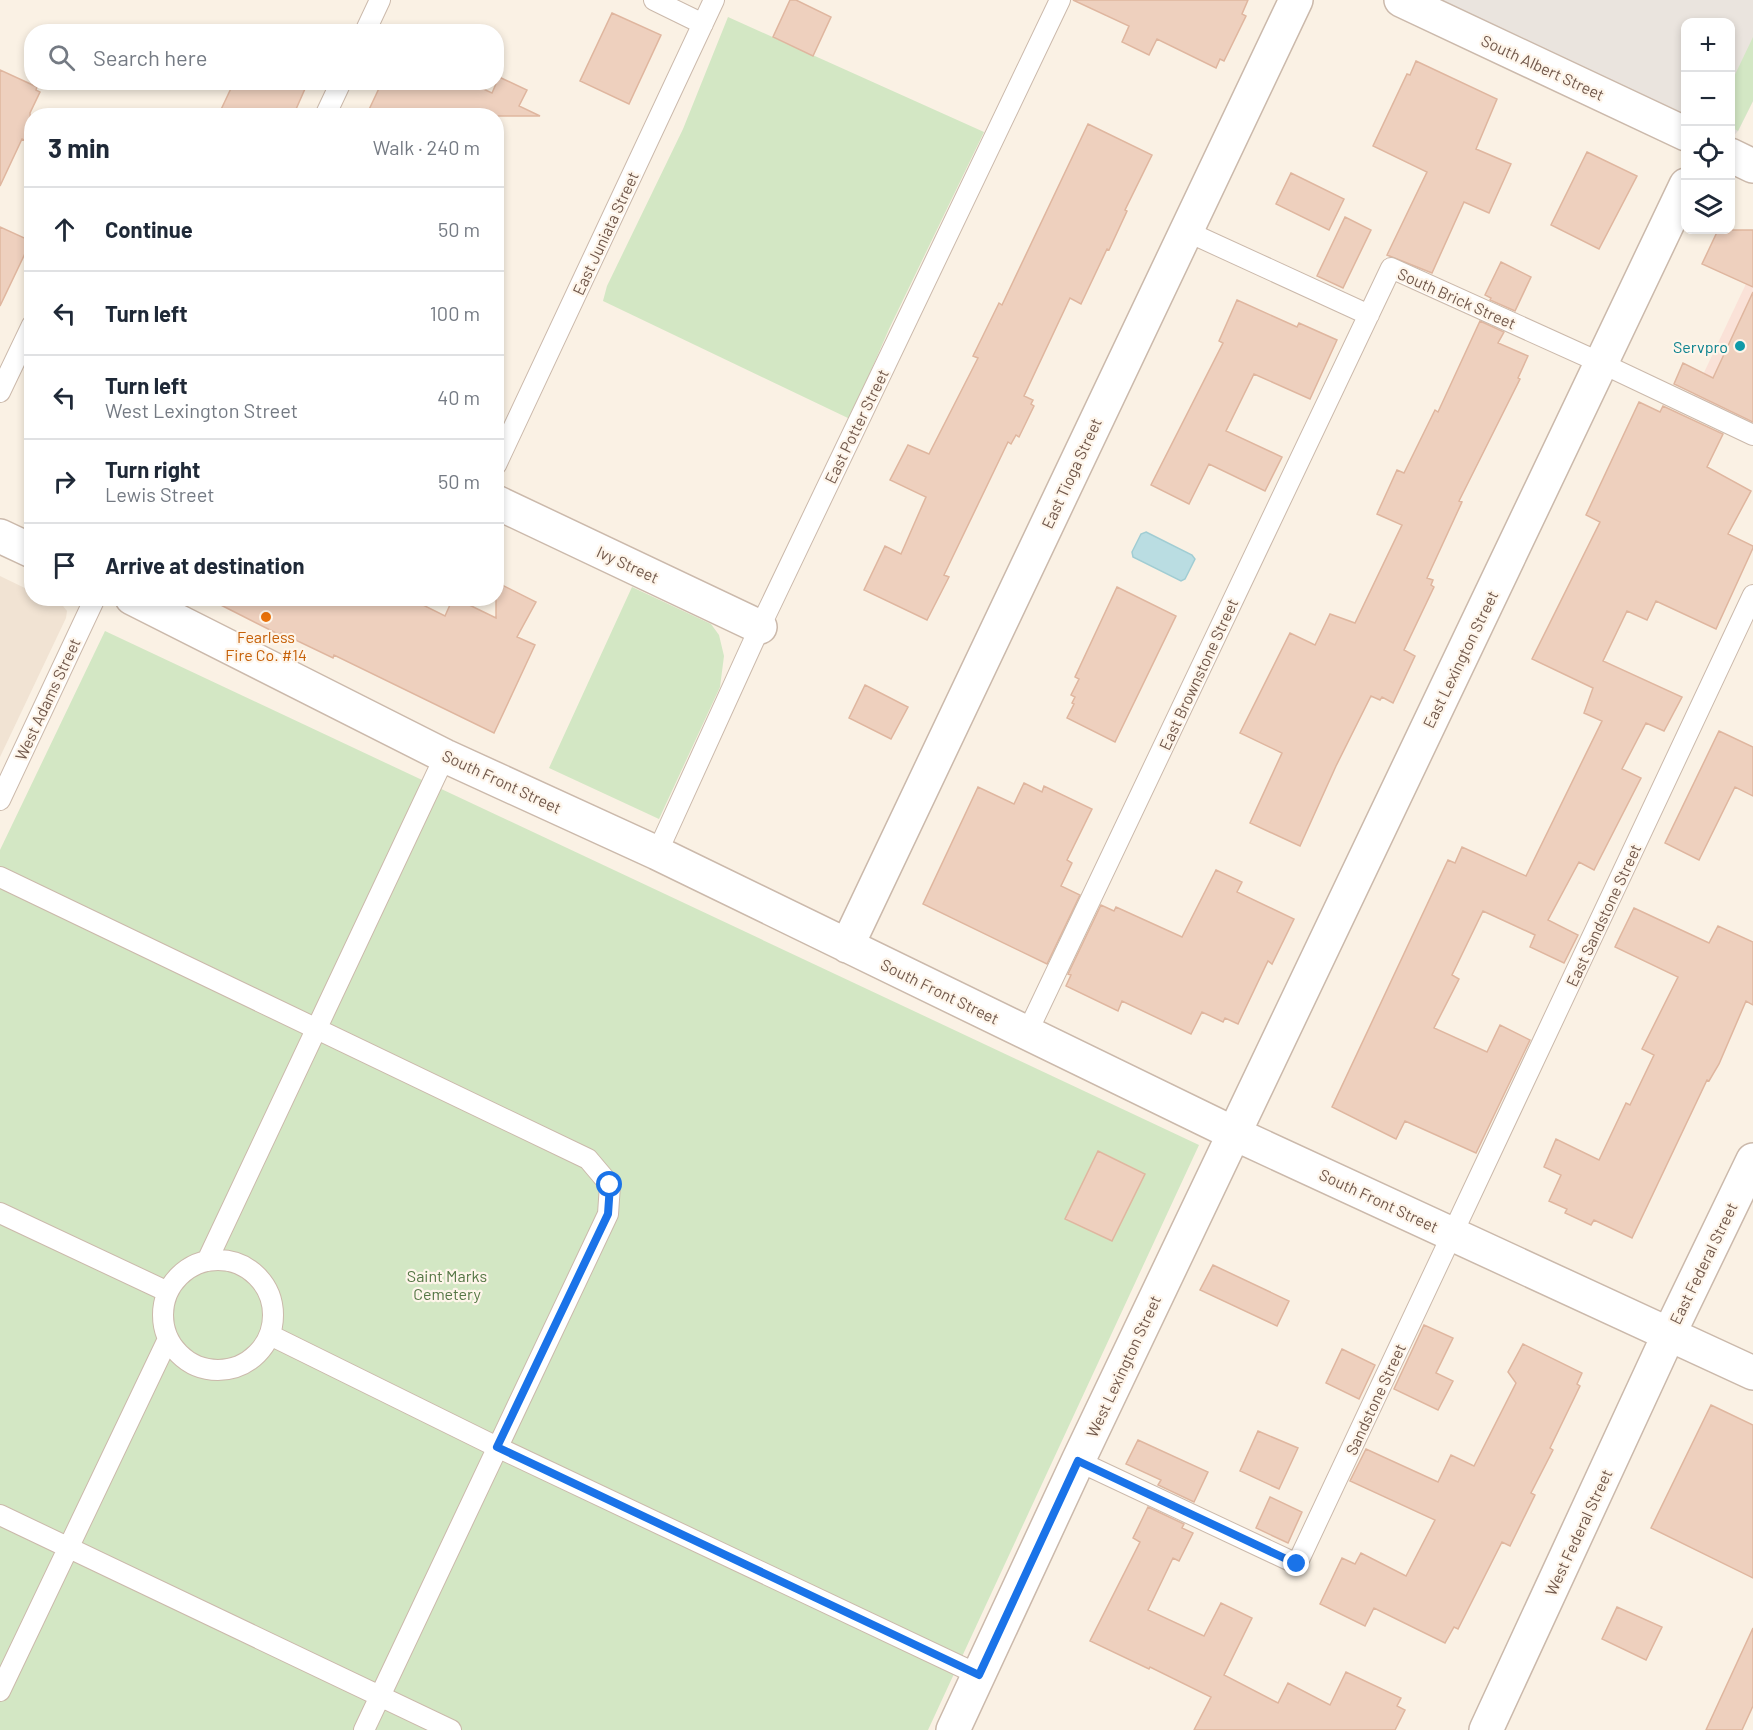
<!DOCTYPE html>
<html lang="en">
<head>
<meta charset="utf-8">
<style>
	body { margin:0; font-family:Barlow,sans-serif; background:#f6f6f7; color:#1f2937 }
	.controls { position:absolute; right:18px; top:18px; display:grid; overflow:hidden; border-radius:12px; box-shadow:0 3px 9px #0003 }
	.controls button { width:54px; height:54px; display:grid; place-items:center; padding:0; border:0; border-bottom:2px solid #e0e1e3; background:#fff; color:#1f2937; font:30px sans-serif }
	.stop { position:absolute; width:18px; height:18px; margin:-14px; border:4px solid #1a73e8; border-radius:50%; background:#fff }
	.stop.end { background:#1a73e8; border-color:#fff; box-shadow:0 2px 6px #0008 }
	.list { margin:0; padding:0; list-style:none }
	h2 { display:flex; justify-content:space-between; align-items:center; height:78px; margin:0; padding:0 24px; font-size:26px }
	h2 small { font-size:20px; font-weight:400; color:#747a83 }
	.list li { display:grid; grid-template-columns:39px 1fr auto; gap:18px; align-items:center; box-sizing:border-box; height:84px; padding:0 24px; border-top:2px solid #e0e1e3 }
	.list b { display:block; font-size:22px; white-space:nowrap }
	.list p { margin:0; font-size:20px; white-space:nowrap; color:#747a83 }
	.list em { font-size:20px; font-style:normal; color:#747a83 }
	.icon { flex:none; width:33px; height:33px; fill:none; stroke:currentColor; stroke-width:2; stroke-linecap:round; stroke-linejoin:round }
	.map { position:relative; flex:none; width:1753px; height:1730px; overflow:hidden }
	.search { position:absolute; background:#fff; box-shadow:0 3px 9px #0003; left:24px; top:24px; width:480px; height:66px; display:flex; align-items:center; gap:15px; box-sizing:border-box; padding:0 21px; border-radius:24px; color:#747a83; font-size:22px }
	.panel { position:absolute; background:#fff; box-shadow:0 3px 9px #0003; left:24px; top:108px; width:480px; height:498px; border-radius:24px }
	.map>svg:first-child { display:block }
	.residential { fill:#f1e3d3 }
	.commercial { fill:#fae2d8 }
	.industrial { fill:#eae4de }
	.green { fill:#d3e7c4 }
	.water { fill:#badde2; stroke:#a1cdd3; stroke-width:1.5 }
	.building { fill:#eed0be; stroke:#dfb69f; stroke-width:1.5 }
	.lines { fill:none; stroke-linecap:round; stroke-linejoin:round }
	.service-casing { stroke:#cbb9ab; stroke-width:22 }
	.minor-casing { stroke:#cbb9ab; stroke-width:36 }
	.service { stroke:#fff; stroke-width:20 }
	.minor { stroke:#fff; stroke-width:33 }
	.route { stroke:#1a73e8; stroke-width:8 }
	.culture-dot { fill:#0f9aa8; stroke:#fef5ea; stroke-width:2 }
	.food-dot { fill:#e8710a; stroke:#fef5ea; stroke-width:2 }
	.labels { text-anchor:middle; dominant-baseline:central; stroke-width:4.5; stroke-linejoin:round; paint-order:stroke }
	.street-label { font-size:16px; fill:#71584b; stroke:#fef5ea }
	.culture-label { font-size:16px; fill:#0d838f; stroke:#fef5ea; text-anchor:end }
	.food-label { font-size:16px; fill:#c56008; stroke:#fef5ea }
	.park-label { font-size:16px; fill:#547644; stroke:#fef5ea }
</style>
</head>
<body>
<div class="map">
<svg width="1753" height="1730" viewBox="0 0 1753 1730">
	<rect width="100%" height="100%" fill="#faf1e4"/>
	<path class="residential" d="M 0,576 L 31,591 L 32,598 L 46,599 L 63,606 L 67,611 L 66,618 L 0,757 Z"/>
	<path class="commercial" d="M 1753,269 L 1753,430 L 1691,400 Z"/>
	<path class="industrial" d="M 1427,0 L 1753,0 L 1753,101 L 1738,131 L 1731,139 L 1730,22 L 1686,22 L 1685,122 Z"/>
	<path class="green" d="M 728,17 L 984,132 L 889,329 L 850,419 L 603,301 L 607,286 L 683,129 Z
		M 1753,37 L 1753,101 L 1738,131 L 1731,127 L 1731,83 Z
		M 632,587 L 711,624 L 719,635 L 724,656 L 720,687 L 659,819 L 549,768 Z
		M 105,631 L 1199,1145 L 928,1730 L 0,1730 L 0,850 Z"/>
	<path class="water" d="M 1146,532 L 1192,555 L 1195,559 L 1185,579 L 1181,581 L 1133,557 L 1132,552 L 1141,534 Z"/>
	<path class="building" d="M 790,0 L 796,0 L 831,17 L 813,56 L 773,37 Z
		M 1073,0 L 1248,0 L 1242,14 L 1246,16 L 1224,61 L 1220,59 L 1216,68 L 1157,39 L 1149,55 L 1122,42 L 1129,26 Z
		M 612,13 L 661,35 L 629,104 L 580,81 Z
		M 1416,61 L 1497,99 L 1476,149 L 1511,164 L 1489,213 L 1464,202 L 1432,273 L 1387,255 L 1427,172 L 1373,146 L 1407,74 L 1410,75 Z
		M 0,70 L 37,87 L 36,90 L 40,92 L 30,113 L 32,144 L 22,139 L 0,186 Z
		M 499,77 L 527,90 L 519,106 L 540,116 L 366,116 L 382,82 L 468,82 L 492,93 Z
		M 234,82 L 308,82 L 293,116 L 218,116 Z
		M 1088,124 L 1152,155 L 1125,210 L 1127,211 L 1109,250 L 1107,249 L 1081,304 L 1070,298 L 1024,396 L 1033,400 L 1031,404 L 1034,406 L 1019,437 L 1016,435 L 1011,444 L 1008,442 L 944,575 L 949,577 L 927,620 L 864,590 L 885,546 L 901,554 L 926,497 L 890,480 L 908,445 L 929,454 L 978,358 L 973,356 L 999,303 L 1002,305 Z
		M 1587,152 L 1637,176 L 1599,249 L 1551,225 Z
		M 1291,173 L 1344,199 L 1329,230 L 1276,204 Z
		M 1345,217 L 1371,230 L 1343,288 L 1317,276 Z
		M 0,227 L 31,241 L 0,306 Z
		M 1718,230 L 1753,230 L 1753,287 L 1702,264 Z
		M 1501,262 L 1531,277 L 1515,311 L 1490,300 L 1491,298 L 1485,295 Z
		M 1753,292 L 1753,422 L 1674,384 L 1683,363 L 1713,378 Z
		M 1237,300 L 1297,327 L 1299,323 L 1337,340 L 1310,399 L 1254,374 L 1226,431 L 1282,457 L 1265,491 L 1209,464 L 1189,504 L 1151,485 L 1223,343 L 1219,341 Z
		M 1480,321 L 1504,332 L 1498,343 L 1528,356 L 1518,378 L 1520,379 L 1459,501 L 1462,502 L 1427,578 L 1433,580 L 1431,585 L 1434,587 L 1404,650 L 1415,656 L 1393,703 L 1382,697 L 1380,700 L 1371,696 L 1336,766 L 1300,846 L 1250,823 L 1282,753 L 1240,733 L 1290,633 L 1315,645 L 1330,614 L 1355,623 L 1402,525 L 1377,514 L 1397,470 L 1404,473 L 1435,410 L 1438,412 Z
		M 1639,402 L 1660,412 L 1663,406 L 1723,434 L 1707,467 L 1751,491 L 1728,534 L 1753,546 L 1753,548 L 1716,629 L 1656,601 L 1647,620 L 1627,611 L 1603,661 L 1682,697 L 1664,731 L 1646,723 L 1622,769 L 1641,778 L 1594,870 L 1579,862 L 1548,920 L 1578,935 L 1564,963 L 1530,947 L 1535,935 L 1483,911 L 1452,975 L 1459,979 L 1434,1028 L 1487,1052 L 1500,1025 L 1530,1040 L 1476,1153 L 1405,1121 L 1396,1139 L 1332,1107 L 1448,860 L 1455,863 L 1462,847 L 1526,876 L 1602,721 L 1584,713 L 1593,688 L 1532,659 L 1600,522 L 1586,515 Z
		M 496,582 L 536,602 L 517,637 L 535,645 L 494,733 L 334,655 L 333,658 L 281,633 L 280,635 L 207,598 L 409,598 L 445,616 L 453,598 L 455,598 L 496,618 Z
		M 1117,587 L 1176,616 L 1115,742 L 1067,718 L 1074,704 L 1072,703 L 1075,697 L 1071,695 L 1079,679 L 1075,677 Z
		M 865,685 L 908,707 L 891,739 L 849,718 Z
		M 1719,731 L 1753,747 L 1753,796 L 1735,787 L 1699,860 L 1665,843 Z
		M 1024,783 L 1042,792 L 1044,786 L 1092,809 L 1067,860 L 1072,863 L 1061,886 L 1080,895 L 1047,964 L 923,904 L 978,787 L 1014,804 Z
		M 1216,870 L 1242,882 L 1237,892 L 1294,919 L 1272,964 L 1268,961 L 1238,1024 L 1225,1018 L 1223,1022 L 1202,1012 L 1191,1034 L 1122,1001 L 1118,1011 L 1066,986 L 1071,975 L 1068,974 L 1101,905 L 1114,911 L 1116,907 L 1182,937 Z
		M 1634,908 L 1709,943 L 1718,926 L 1753,942 L 1753,1005 L 1746,1001 L 1719,1064 L 1709,1081 L 1707,1080 L 1632,1238 L 1594,1220 L 1591,1225 L 1565,1213 L 1567,1209 L 1549,1201 L 1561,1175 L 1544,1167 L 1556,1139 L 1599,1160 L 1626,1103 L 1630,1105 L 1654,1055 L 1642,1049 L 1678,977 L 1615,947 Z
		M 1098,1151 L 1145,1174 L 1112,1241 L 1065,1219 Z
		M 1213,1265 L 1289,1301 L 1277,1326 L 1200,1290 Z
		M 1424,1325 L 1453,1338 L 1436,1373 L 1453,1381 L 1438,1410 L 1394,1389 Z
		M 1523,1344 L 1582,1373 L 1577,1384 L 1580,1386 L 1550,1448 L 1553,1450 L 1531,1493 L 1535,1495 L 1510,1546 L 1502,1542 L 1458,1629 L 1454,1627 L 1445,1643 L 1374,1608 L 1365,1626 L 1320,1604 L 1342,1558 L 1355,1564 L 1361,1553 L 1406,1576 L 1435,1520 L 1350,1481 L 1366,1449 L 1438,1482 L 1451,1455 L 1474,1466 L 1516,1383 L 1508,1372 Z
		M 1342,1349 L 1375,1365 L 1359,1399 L 1326,1383 Z
		M 1711,1405 L 1753,1425 L 1753,1578 L 1651,1528 Z
		M 1258,1431 L 1298,1448 L 1279,1489 L 1240,1471 Z
		M 1138,1440 L 1208,1472 L 1194,1502 L 1158,1485 L 1161,1480 L 1126,1464 Z
		M 1270,1497 L 1302,1512 L 1288,1543 L 1256,1528 Z
		M 1148,1507 L 1184,1524 L 1182,1528 L 1193,1533 L 1179,1561 L 1173,1558 L 1148,1610 L 1204,1636 L 1221,1603 L 1252,1618 L 1224,1675 L 1278,1703 L 1288,1683 L 1330,1705 L 1346,1672 L 1401,1698 L 1397,1706 L 1405,1710 L 1395,1730 L 1194,1730 L 1211,1697 L 1150,1667 L 1149,1669 L 1090,1641 L 1140,1542 L 1133,1538 Z
		M 1617,1607 L 1662,1627 L 1646,1660 L 1602,1639 Z
		M 1753,1628 L 1753,1706 L 1742,1730 L 1706,1730 Z"/>
	<g class="lines">
		<g class="service-casing">
			<path id="service" d="M 654,0 L 703,24
				M 365,32 L 380,0
				M 325,116 L 341,82
				M 1186,231 L 1369,315
				M 0,392 L 32,325
				M 496,465 L 714,0
				M 0,800 L 95,598
				M 657,853 L 760,627 L 1060,0
				M 0,877 L 588,1159 L 610,1185 L 608,1214 L 364,1730
				M 1027,1033 L 1391,268 L 1601,363 L 1753,435
				M 0,1213 L 168,1292
				M163 1315a55 55 0 1 1 110 0a55 55 0 1 1-110 0Z
				M 207,1261 L 445,756
				M 270,1335 L 497,1447 L 979,1675
				M 1078,1461 L 1297,1564 L 1753,595
				M 0,1515 L 451,1730
				M 0,1691 L 168,1339"/>
		</g>
		<g class="minor-casing">
			<path id="minor" d="M 1401,0 L 1686,134
				M 1730,155 L 1753,166
				M 496,502 L 760,627
				M 0,536 L 32,551
				M 132,598 L 445,756 L 657,853 L 1233,1133 L 1753,1373
				M 847,946 L 1296,0
				M 953,1730 L 1078,1461 L 1686,185
				M 1486,1730 L 1669,1334 L 1753,1160"/>
		</g>
		<use href="#service" class="service"/>
		<use href="#minor" class="minor"/>
	</g>
	<g class="lines">
		<path class="route" d="M 610,1185 L 608,1214 L 497,1447 L 979,1675 L 1078,1461 L 1297,1564"/>
	</g>
	<circle class="culture-dot" cx="1740" cy="346" r="6"/>
	<circle class="food-dot" cx="266" cy="617" r="6"/>
	<g class="labels">
		<g class="street-label">
			<text transform="translate(1543 67) rotate(25)">South Albert Street</text>
			<text transform="translate(605 233) rotate(-65)">East Juniata Street</text>
			<text transform="translate(1457 298) rotate(24)">South Brick Street</text>
			<text transform="translate(856 426) rotate(-64)">East Potter Street</text>
			<text transform="translate(1071 473) rotate(-65)">East Tioga Street</text>
			<text transform="translate(628 564) rotate(25)">Ivy Street</text>
			<text transform="translate(1460 659) rotate(-64)">East Lexington Street</text>
			<text transform="translate(1198 674) rotate(-65)">East Brownstone Street</text>
			<text transform="translate(47 699) rotate(-65)">West Adams Street</text>
			<text transform="translate(502 781) rotate(25)">South Front Street</text>
			<text transform="translate(1603 915) rotate(-65)">East Sandstone Street</text>
			<text transform="translate(940 991) rotate(26)">South Front Street</text>
			<text transform="translate(1379 1200) rotate(25)">South Front Street</text>
			<text transform="translate(1703 1263) rotate(-64)">East Federal Street</text>
			<text transform="translate(1123 1366) rotate(-65)">West Lexington Street</text>
			<text transform="translate(1375 1399) rotate(-65)">Sandstone Street</text>
			<text transform="translate(1578 1532) rotate(-65)">West Federal Street</text>
		</g>
		<g class="culture-label">
			<text x="1728" y="346">Servpro</text>
		</g>
		<g class="food-label">
			<text x="266" y="636">Fearless<tspan x="266" dy="18">Fire Co. #14</tspan></text>
		</g>
		<g class="park-label">
			<text x="447" y="1275">Saint Marks<tspan x="447" dy="18">Cemetery</tspan></text>
		</g>
	</g>
</svg>
<div class="controls">
<button>+</button>
<button>−</button>
<button><svg class="icon" aria-label="locate" viewBox="0 0 24 24"><circle cx="12" cy="12" r="6"/><path d="M12 2v4M12 18v4M2 12h4M18 12h4"/></svg></button>
<button><svg class="icon" aria-label="layers" viewBox="0 0 24 24"><path d="M12 4l9 5-9 5-9-5zM3 14l9 5 9-5"/></svg></button>
</div>
<div class="stop" style="left:610px;top:1185px"></div>
<div class="stop end" style="left:1297px;top:1564px"></div>
<div class="search"><svg class="icon" aria-label="search" viewBox="0 0 24 24"><circle cx="10" cy="10" r="6"/><path d="M15 15l6 6"/></svg>Search here</div>
<section class="panel">
<h2>3 min<small>Walk · 240 m</small></h2>
<ul class="list">
<li><svg class="icon" aria-label="ahead" viewBox="0 0 24 24"><path d="M12 20V5M6 11l6-6 6 6"/></svg><div><b>Continue</b></div><em>50 m</em></li>
<li><svg class="icon" aria-label="left" viewBox="0 0 24 24"><path d="M17 20v-9H6M10 6l-5 5 5 5"/></svg><div><b>Turn left</b></div><em>100 m</em></li>
<li><svg class="icon" aria-label="left" viewBox="0 0 24 24"><path d="M17 20v-9H6M10 6l-5 5 5 5"/></svg><div><b>Turn left</b><p>West Lexington Street</p></div><em>40 m</em></li>
<li><svg class="icon" aria-label="right" viewBox="0 0 24 24"><path d="M7 20v-9h11M14 6l5 5-5 5"/></svg><div><b>Turn right</b><p>Lewis Street</p></div><em>50 m</em></li>
<li><svg class="icon" aria-label="arrive" viewBox="0 0 24 24"><path d="M6 21V4h12l-3 4 3 4H6"/></svg><div><b>Arrive at destination</b></div></li>
</ul>
</section>
</div>
</body>
</html>
